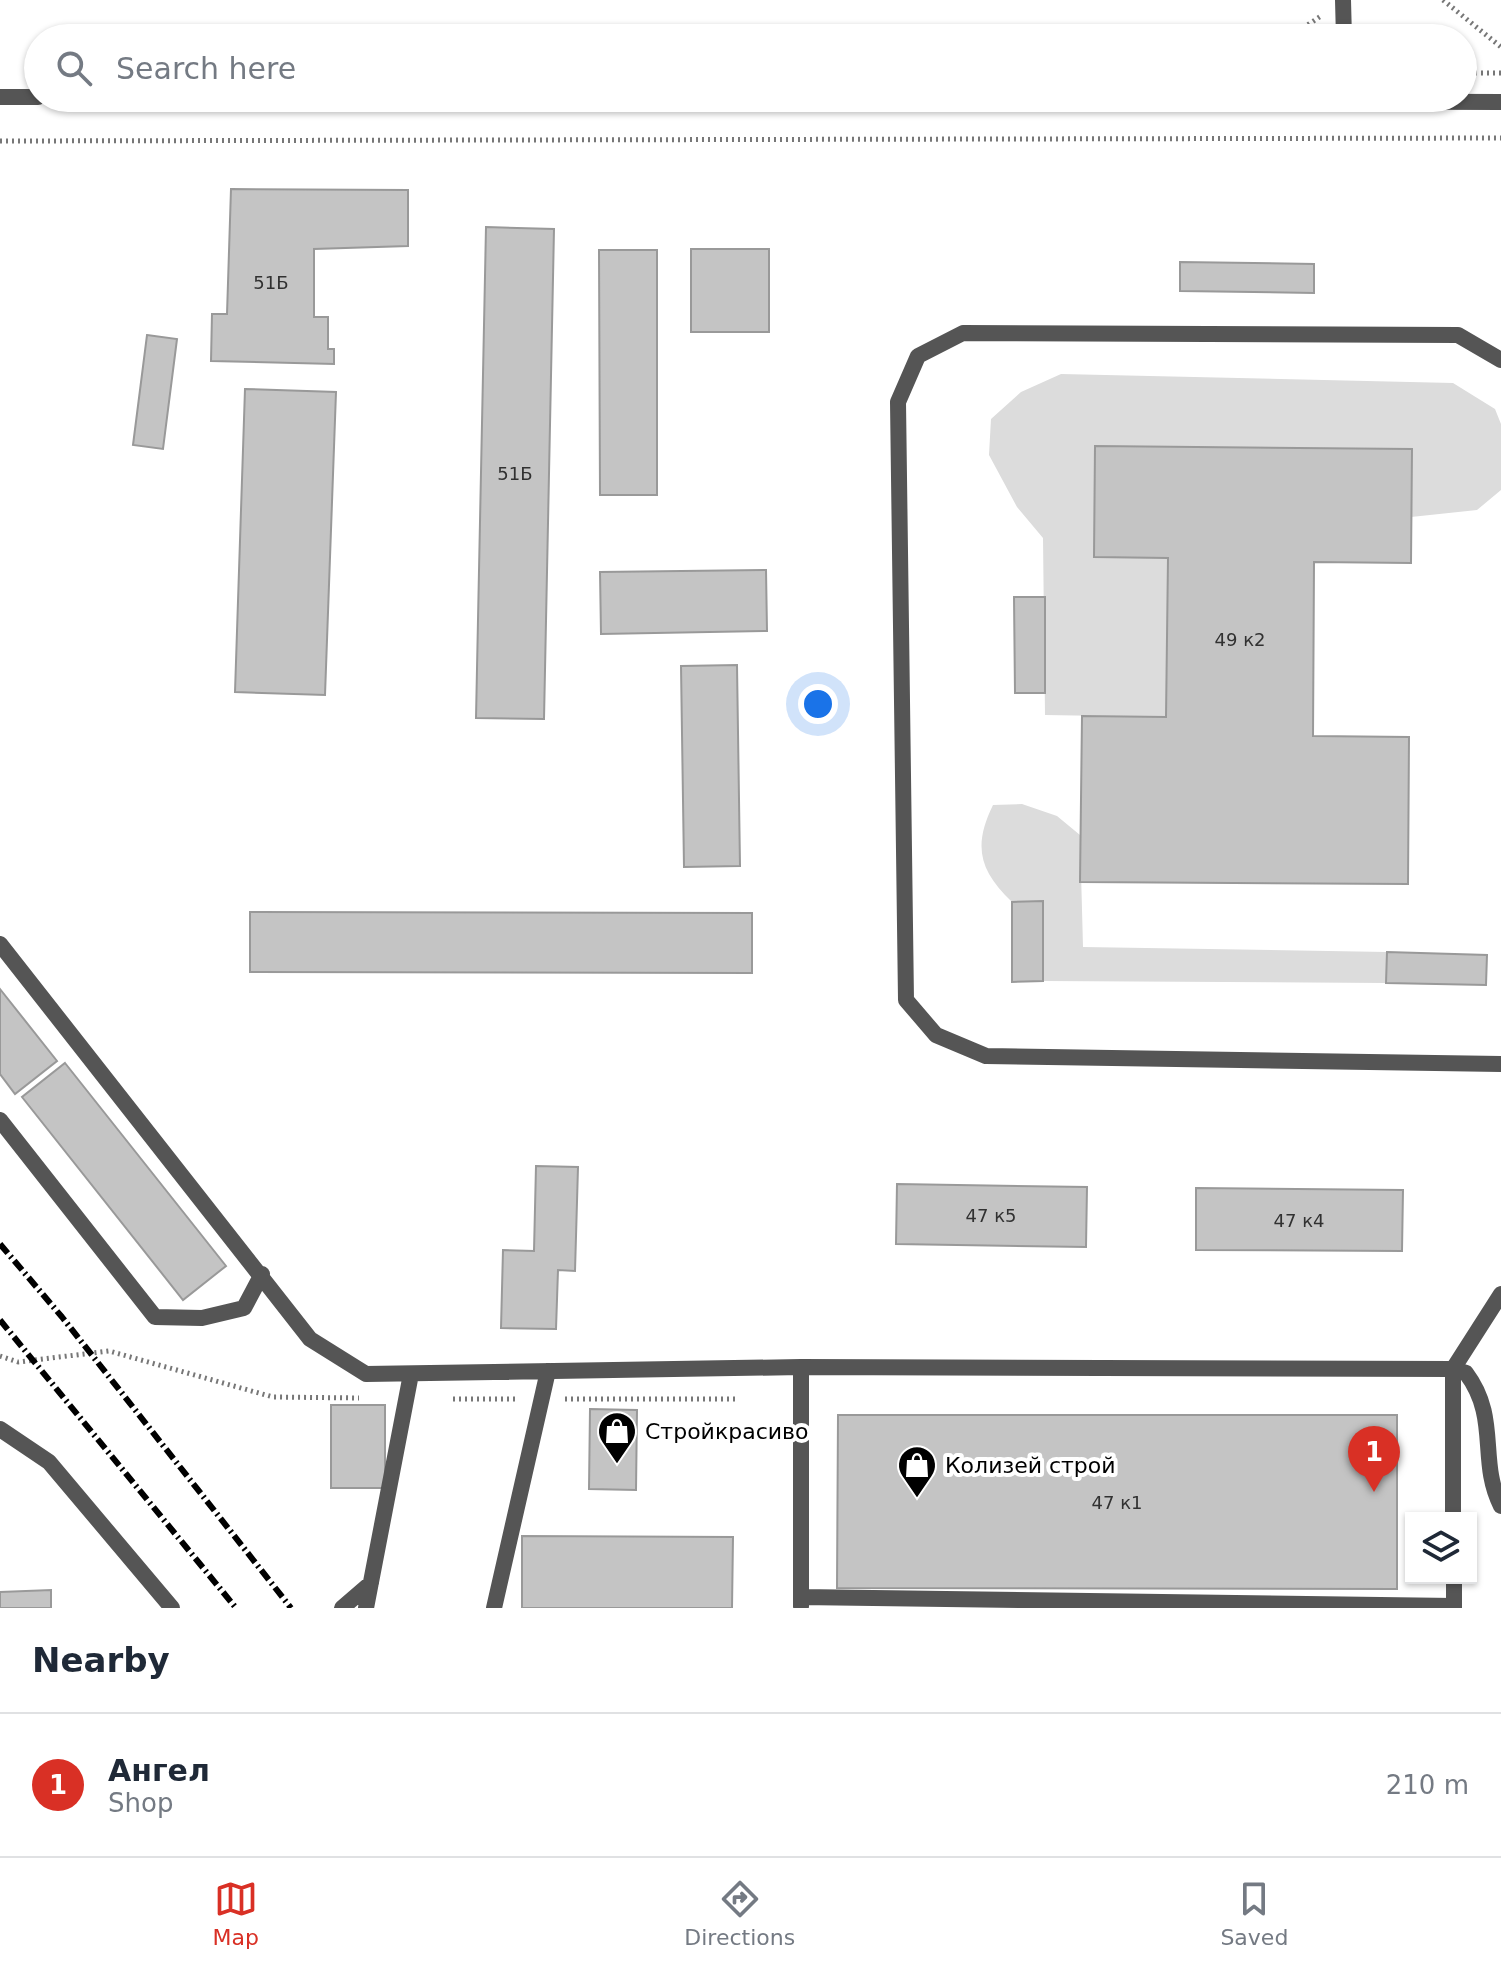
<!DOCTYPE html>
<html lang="en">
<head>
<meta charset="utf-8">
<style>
	body { margin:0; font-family:"DejaVu Sans",sans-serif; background:#f6f6f7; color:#1f2937 }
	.controls { position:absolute; right:24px; bottom:24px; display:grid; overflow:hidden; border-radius:0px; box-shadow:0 2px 6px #0004 }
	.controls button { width:72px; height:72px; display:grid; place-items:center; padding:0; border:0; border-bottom:2px solid #e0e1e3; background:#fff; color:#1f2937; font:40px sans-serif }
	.you { position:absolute; left:818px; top:704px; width:28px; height:28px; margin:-20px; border:6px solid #fff; border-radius:50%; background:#1a73e8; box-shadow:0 0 0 12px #1a73e833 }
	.badge { display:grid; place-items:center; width:52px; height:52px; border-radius:50%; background:#d93025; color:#fff; font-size:26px; font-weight:700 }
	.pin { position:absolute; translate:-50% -66px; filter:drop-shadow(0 2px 4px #0008) }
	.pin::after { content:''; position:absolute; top:42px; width:28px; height:24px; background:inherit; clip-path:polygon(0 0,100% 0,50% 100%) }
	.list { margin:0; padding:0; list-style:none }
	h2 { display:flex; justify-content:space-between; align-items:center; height:104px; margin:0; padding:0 32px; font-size:34px }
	h2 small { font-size:26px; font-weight:400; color:#747a83 }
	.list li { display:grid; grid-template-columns:52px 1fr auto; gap:24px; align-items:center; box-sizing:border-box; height:144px; padding:0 32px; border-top:2px solid #e0e1e3 }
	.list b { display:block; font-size:30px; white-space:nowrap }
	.list p { margin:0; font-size:26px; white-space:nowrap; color:#747a83 }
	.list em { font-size:26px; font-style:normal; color:#747a83 }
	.icon { flex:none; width:44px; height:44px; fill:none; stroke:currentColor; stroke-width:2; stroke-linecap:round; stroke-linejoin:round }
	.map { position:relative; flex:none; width:1501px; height:1608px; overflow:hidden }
	.search { position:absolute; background:#fff; box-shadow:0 2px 6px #0004; left:24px; right:24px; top:24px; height:88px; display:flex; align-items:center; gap:20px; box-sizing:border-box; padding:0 28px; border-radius:44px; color:#747a83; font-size:30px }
	.sheet { height:248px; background:#fff }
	nav { display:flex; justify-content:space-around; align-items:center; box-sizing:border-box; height:112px; border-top:2px solid #e0e1e3; background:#fff; font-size:22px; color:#747a83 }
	nav a { display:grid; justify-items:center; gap:4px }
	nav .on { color:#d93025 }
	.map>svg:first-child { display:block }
	.green { fill:#dcdcdc }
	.building { fill:#c4c4c4; stroke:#999; stroke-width:2 }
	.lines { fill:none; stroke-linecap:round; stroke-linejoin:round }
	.path { stroke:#777; stroke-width:5; stroke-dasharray:2 4; stroke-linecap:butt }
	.service { stroke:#555; stroke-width:16 }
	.minor { stroke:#555; stroke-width:16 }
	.rail { stroke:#000; stroke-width:6; stroke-dasharray:12 4 2 4; stroke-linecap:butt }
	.labels { text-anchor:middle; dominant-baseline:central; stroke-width:8; stroke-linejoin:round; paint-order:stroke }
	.number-label { font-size:18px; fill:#313131 }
	.poi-label { font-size:22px; fill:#000; stroke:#fff; text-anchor:start }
</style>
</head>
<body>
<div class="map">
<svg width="1501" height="1608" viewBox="0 0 1501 1608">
	<rect width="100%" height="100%" fill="#fff"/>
	<path class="green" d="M 1061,374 L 1453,383 L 1495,409 L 1501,424 L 1501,490 L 1477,510 L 1411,517 L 1411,449 L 1095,446 L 1094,557 L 1168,558 L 1166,717 L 1045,715 L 1043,538 L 1017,507 L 989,455 L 991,419 L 1021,392 Z
		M 1022,804 L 1057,816 L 1080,835 L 1083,947 L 1387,952 L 1386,983 L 1043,981 L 1043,902 L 1012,902 C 979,870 973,846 993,805 Z"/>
	<path class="building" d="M 231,189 L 408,190 L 408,246 L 314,249 L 314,317 L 328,317 L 328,349 L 334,349 L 334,364 L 211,361 L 212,314 L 227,314 Z
		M 486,227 L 554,229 L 544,719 L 476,718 Z
		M 691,249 L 769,249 L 769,332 L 691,332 Z
		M 599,250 L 657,250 L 657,495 L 600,495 Z
		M 1180,262 L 1314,264 L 1314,293 L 1180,291 Z
		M 147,335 L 177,339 L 163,449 L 133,445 Z
		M 245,389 L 336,392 L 325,695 L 235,692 Z
		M 1095,446 L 1412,449 L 1411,563 L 1314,562 L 1313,736 L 1409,737 L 1408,884 L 1080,882 L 1082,716 L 1166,717 L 1168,558 L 1094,557 Z
		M 766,570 L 767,631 L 601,634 L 600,572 Z
		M 1014,597 L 1045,597 L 1045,693 L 1015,693 Z
		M 737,665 L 740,866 L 684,867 L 681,666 Z
		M 1043,901 L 1043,981 L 1012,982 L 1012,902 Z
		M 250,912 L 752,913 L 752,973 L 250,972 Z
		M 1387,952 L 1487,955 L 1486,985 L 1386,983 Z
		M 0,989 L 57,1061 L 15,1094 L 0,1074 Z
		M 65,1063 L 226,1266 L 183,1300 L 22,1097 Z
		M 536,1166 L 578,1167 L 575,1271 L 558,1270 L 556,1329 L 501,1328 L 503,1250 L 534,1251 Z
		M 897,1184 L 1087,1187 L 1086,1247 L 896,1244 Z
		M 1196,1188 L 1403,1190 L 1402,1251 L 1196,1250 Z
		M 331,1405 L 385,1405 L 385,1488 L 331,1488 Z
		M 590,1409 L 637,1410 L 636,1490 L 589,1489 Z
		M 838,1415 L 1397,1415 L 1397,1589 L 837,1588 Z
		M 522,1536 L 733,1537 L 732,1608 L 522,1608 Z
		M 51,1590 L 51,1608 L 0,1608 L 0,1592 Z"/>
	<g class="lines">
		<path class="path" d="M 1443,0 L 1501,47
			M 1288,38 L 1321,16
			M 1463,73 L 1501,73
			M 0,141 L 1501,138
			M 0,1356 L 18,1362 L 109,1351 L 273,1397 L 359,1398
			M 453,1399 L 519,1399
			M 565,1399 L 739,1399"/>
		<path class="service" d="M 1343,0 L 1344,38
			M 1501,360 L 1458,335 L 963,333 L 918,356 L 898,402 L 906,1000 L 936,1035 L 986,1056 L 1501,1064
			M 0,944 L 310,1339 L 366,1374 L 801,1367 L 1453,1369 L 1466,1373 C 1500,1418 1478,1461 1501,1506
			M 0,1120 L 155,1317 L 202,1318 L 244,1308 L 262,1274
			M 0,1429 L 49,1462 L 172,1608
			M 1453,1518 L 1453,1369 L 1501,1294
			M 1454,1578 L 1454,1608
			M 801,1597 L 1454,1606
			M 801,1606 L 801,1367
			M 342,1608 L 371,1583
			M 366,1608 L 411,1374
			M 494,1608 L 548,1371"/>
		<path class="minor" d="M 0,97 L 38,97
			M 397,98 L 1501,102"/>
		<path class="rail" d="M 0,1244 L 62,1317 L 291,1608
			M 0,1320 L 236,1608"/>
	</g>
	<defs>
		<g id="shop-pin" transform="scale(2)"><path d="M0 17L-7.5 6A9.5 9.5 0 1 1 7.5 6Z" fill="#000" stroke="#fff"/><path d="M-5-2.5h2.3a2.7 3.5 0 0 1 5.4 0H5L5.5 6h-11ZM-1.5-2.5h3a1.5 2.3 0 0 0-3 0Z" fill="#fff"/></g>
	</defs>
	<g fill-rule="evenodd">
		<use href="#shop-pin" x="617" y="1431"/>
		<use href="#shop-pin" x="917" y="1465"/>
	</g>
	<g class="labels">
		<g class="number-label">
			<text x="271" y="282">51Б</text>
			<text x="515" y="473">51Б</text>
			<text x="1240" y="639">49 к2</text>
			<text x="991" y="1215">47 к5</text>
			<text x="1299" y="1220">47 к4</text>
			<text x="1117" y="1502">47 к1</text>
		</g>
		<g class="poi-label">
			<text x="645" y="1431">Стройкрасиво</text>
			<text x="945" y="1465">Колизей строй</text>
		</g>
	</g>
</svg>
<div class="controls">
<button><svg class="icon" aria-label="layers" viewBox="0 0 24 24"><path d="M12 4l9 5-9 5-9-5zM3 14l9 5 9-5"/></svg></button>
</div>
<div class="you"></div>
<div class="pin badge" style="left:1374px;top:1492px">1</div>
<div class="search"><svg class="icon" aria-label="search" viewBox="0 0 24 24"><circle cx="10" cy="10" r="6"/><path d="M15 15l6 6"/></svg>Search here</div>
</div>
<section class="sheet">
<h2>Nearby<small></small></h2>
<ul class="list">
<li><span class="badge">1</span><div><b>Ангел</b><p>Shop</p></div><em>210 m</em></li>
</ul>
</section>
<nav>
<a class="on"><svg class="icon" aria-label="map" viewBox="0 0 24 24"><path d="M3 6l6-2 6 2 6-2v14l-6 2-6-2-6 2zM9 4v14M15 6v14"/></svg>Map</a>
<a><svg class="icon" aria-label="directions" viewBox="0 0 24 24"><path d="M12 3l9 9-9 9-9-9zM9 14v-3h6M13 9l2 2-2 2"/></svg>Directions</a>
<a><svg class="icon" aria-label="saved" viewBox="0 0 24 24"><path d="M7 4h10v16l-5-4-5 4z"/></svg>Saved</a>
</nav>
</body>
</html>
